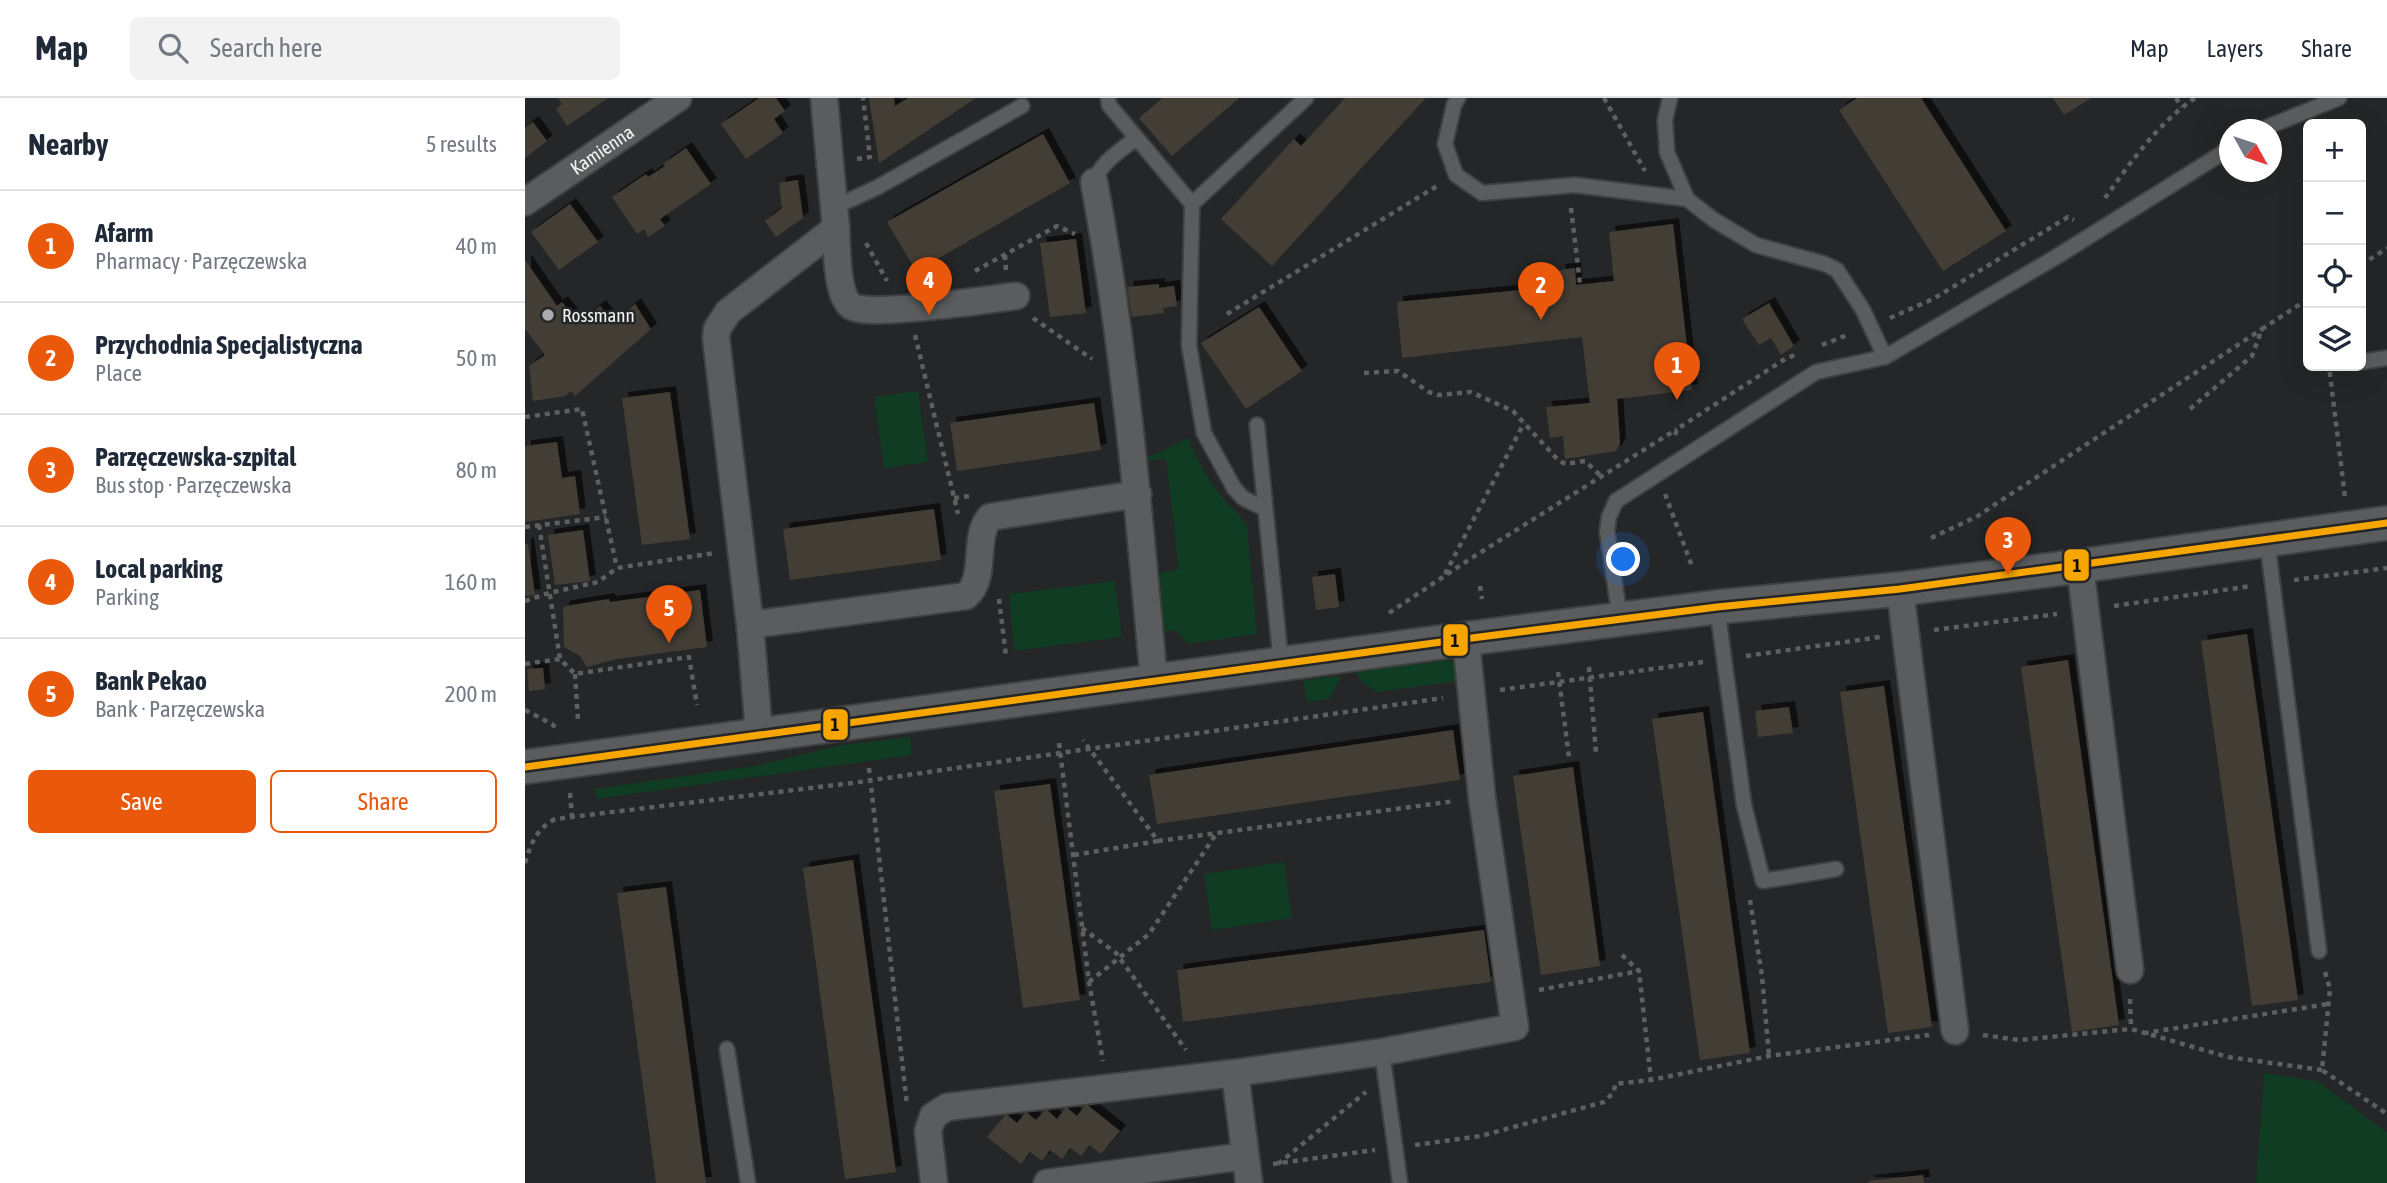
<!DOCTYPE html>
<html lang="en">
<head>
<meta charset="utf-8">
<style>
	body { margin:0; font-family:"Asap Condensed",sans-serif; background:#f2f2f3; color:#1f2937 }
	.controls { position:absolute; right:21px; top:21px; display:grid; overflow:hidden; border-radius:10px; box-shadow:0 7px 28px #0002 }
	.controls button { width:63px; height:63px; display:grid; place-items:center; padding:0; border:0; border-bottom:2px solid #e0e1e3; background:#fff; color:#1f2937; font:35px sans-serif }
	.compass { position:absolute; left:1694px; top:21px; width:63px; height:63px; border-radius:50%; background:#fff; box-shadow:0 7px 28px #0002; rotate:130deg }
	.you { position:absolute; left:1099px; top:462px; width:24px; height:24px; margin:-18px; border:5px solid #fff; border-radius:50%; background:#1a73e8; box-shadow:0 0 0 10px #1a73e833 }
	.badge { display:grid; place-items:center; width:46px; height:46px; border-radius:50%; background:#ea580c; color:#fff; font-size:23px; font-weight:700 }
	.pin { position:absolute; translate:-50% -58px; filter:drop-shadow(0 2px 4px #0008) }
	.pin::after { content:''; position:absolute; top:37px; width:24px; height:21px; background:inherit; clip-path:polygon(0 0,100% 0,50% 100%) }
	.list { margin:0; padding:0; list-style:none }
	h2 { display:flex; justify-content:space-between; align-items:center; height:91px; margin:0; padding:0 28px; font-size:30px }
	h2 small { font-size:23px; font-weight:400; color:#747a83 }
	.list li { display:grid; grid-template-columns:46px 1fr auto; gap:21px; align-items:center; box-sizing:border-box; height:112px; padding:0 28px; border-top:2px solid #e0e1e3 }
	.list b { display:block; font-size:26px; white-space:nowrap }
	.list p { margin:0; font-size:23px; white-space:nowrap; color:#747a83 }
	.list em { font-size:23px; font-style:normal; color:#747a83 }
	.actions { display:flex; gap:14px; padding:21px 28px }
	.actions a { flex:1; padding:16px 0; border:2px solid #ea580c; border-radius:10px; text-align:center; font-size:24px; color:#ea580c }
	.actions .main { background:#ea580c; color:#fff }
	.icon { flex:none; width:38px; height:38px; fill:none; stroke:currentColor; stroke-width:2; stroke-linecap:round; stroke-linejoin:round }
	.map { position:relative; flex:none; width:1862px; height:1085px; overflow:hidden }
	header { display:flex; align-items:center; gap:42px; box-sizing:border-box; height:98px; padding:0 35px; background:#fff; border-bottom:2px solid #e0e1e3 }
	header strong { font-size:33px }
	nav { display:flex; gap:38px; margin-inline-start:auto; font-size:24px }
	.search { width:490px; height:63px; background:#f2f2f3; display:flex; align-items:center; gap:18px; box-sizing:border-box; padding:0 24px; border-radius:10px; color:#747a83; font-size:26px }
	main { display:flex }
	aside { flex:1; background:#fff }
	.map>svg:first-child { display:block }
	.green { fill:#0f3c22 }
	.building { fill:#433e36; filter:url(#shadow) }
	.lines { fill:none; stroke-linecap:round; stroke-linejoin:round }
	.service-casing { stroke:#404041; stroke-width:18 }
	.minor-casing { stroke:#404041; stroke-width:30 }
	.tertiary-casing { stroke:#404041; stroke-width:37 }
	.path { stroke:#5e5f5f; stroke-width:4.5; stroke-dasharray:5 5; stroke-linecap:butt }
	.service { stroke:#5b5c5d; stroke-width:14 }
	.minor { stroke:#5b5c5d; stroke-width:26 }
	.tertiary { stroke:#5b5c5d; stroke-width:33 }
	.bus-1-casing { stroke:#242628; stroke-width:12 }
	.bus-1 { stroke:#f7a600; stroke-width:7 }
	.poi-dot { fill:#abacad; stroke:#242628; stroke-width:2.5 }
	.labels { text-anchor:middle; dominant-baseline:central; stroke-width:5; stroke-linejoin:round; paint-order:stroke }
	.street-label { font-size:19px; fill:#f3f4f5; stroke:#242628 }
	.poi-label { font-size:19px; fill:#f3f4f5; stroke:#242628; text-anchor:start }
	.line-badge { stroke:#242628; stroke-width:2.5 }
	.pale-badge-label { font-size:19px; text-anchor:middle; font-weight:bold; fill:#111 }
</style>
</head>
<body>
<header>
<strong>Map</strong>
<div class="search"><svg class="icon" aria-label="search" viewBox="0 0 24 24"><circle cx="10" cy="10" r="6"/><path d="M15 15l6 6"/></svg>Search here</div>
<nav><a>Map</a><a>Layers</a><a>Share</a></nav>
</header>
<main>
<aside>
<h2>Nearby<small>5 results</small></h2>
<ul class="list">
<li><span class="badge">1</span><div><b>Afarm</b><p>Pharmacy · Parzęczewska</p></div><em>40 m</em></li>
<li><span class="badge">2</span><div><b>Przychodnia Specjalistyczna</b><p>Place</p></div><em>50 m</em></li>
<li><span class="badge">3</span><div><b>Parzęczewska-szpital</b><p>Bus stop · Parzęczewska</p></div><em>80 m</em></li>
<li><span class="badge">4</span><div><b>Local parking</b><p>Parking</p></div><em>160 m</em></li>
<li><span class="badge">5</span><div><b>Bank Pekao</b><p>Bank · Parzęczewska</p></div><em>200 m</em></li>
</ul>
<div class="actions"><a class="main">Save</a><a>Share</a></div>
</aside>
<div class="map">
<svg width="1862" height="1085" viewBox="0 0 1862 1085">
	<defs>
		<filter id="shadow"><feDropShadow dx="6" dy="-6" stdDeviation="0" flood-color="#0009"/></filter>
	</defs>
	<rect width="100%" height="100%" fill="#252627"/>
	<path class="green" d="M 393,293 L 403,364 L 359,370 L 349,299 Z
		M 663,340 C 672,363 684,384 700,403 C 708,412 718,418 722,429 L 732,536 L 669,545 L 661,544 L 651,532 L 639,534 L 635,475 L 654,472 L 641,361 L 621,363 L 618,359 L 629,357 Z
		M 590,483 L 597,539 L 489,553 L 484,496 Z
		M 925,562 L 932,568 L 934,583 L 852,594 L 838,585 L 832,576 L 832,573 Z
		M 814,578 L 815,582 L 804,601 L 782,604 L 778,582 Z
		M 385,639 L 387,657 L 71,701 L 69,691 L 230,668 L 317,647 Z
		M 759,764 L 767,820 L 687,832 L 679,776 Z
		M 1739,975 L 1792,983 L 1862,1034 L 1862,1085 L 1731,1085 Z"/>
	<path class="building" d="M 33,0 L 83,0 L 42,28 L 31,11 L 37,6 Z
		M 234,0 L 251,0 L 260,13 L 249,21 L 258,35 L 221,61 L 196,26 Z
		M 344,0 L 369,0 L 370,8 L 383,0 L 451,0 L 354,65 Z
		M 637,0 L 714,0 L 647,58 L 614,20 Z
		M 820,0 L 901,0 L 747,168 L 696,121 L 769,41 L 776,48 Z
		M 1332,0 L 1396,0 L 1481,133 L 1418,173 L 1314,12 Z
		M 1528,0 L 1566,0 L 1539,17 Z
		M 8,24 L 22,43 L 0,60 L 0,30 Z
		M 518,36 L 545,85 L 391,173 L 362,124 Z
		M 161,50 L 186,86 L 135,121 L 140,128 L 123,139 L 119,131 L 112,136 L 87,99 L 121,76 L 123,79 L 140,68 L 138,66 Z
		M 273,82 L 278,120 L 251,139 L 240,123 L 257,110 L 254,85 Z
		M 45,106 L 73,144 L 34,172 L 6,134 Z
		M 1148,126 L 1167,292 L 1092,301 L 1095,345 L 1091,353 L 1040,361 L 1038,338 L 1025,340 L 1021,309 L 1065,305 L 1057,239 L 877,260 L 872,204 L 1026,189 L 1024,178 L 1035,177 L 1034,172 L 1050,170 L 1051,187 L 1089,183 L 1084,134 Z
		M 551,141 L 561,215 L 525,219 L 515,145 Z
		M 0,162 L 32,208 L 37,204 L 53,225 L 75,208 L 88,224 L 110,206 L 126,231 L 50,298 L 46,293 L 40,298 L 8,303 L 4,268 L 20,257 L 0,231 Z
		M 634,186 L 634,190 L 649,188 L 652,208 L 638,210 L 639,215 L 607,219 L 602,189 Z
		M 1244,205 L 1269,248 L 1256,257 L 1246,240 L 1234,247 L 1217,221 Z
		M 734,209 L 777,273 L 721,311 L 676,245 Z
		M 145,294 L 165,441 L 117,447 L 97,300 Z
		M 569,305 L 576,352 L 432,373 L 425,325 Z
		M 32,344 L 37,380 L 50,378 L 55,416 L 0,424 L 0,348 Z
		M 409,411 L 416,462 L 265,482 L 258,431 Z
		M 58,432 L 65,483 L 30,487 L 23,437 Z
		M 0,446 L 3,446 L 10,497 L 0,498 Z
		M 810,476 L 814,509 L 791,512 L 787,479 Z
		M 175,492 L 182,549 L 92,561 L 62,569 L 55,558 L 39,549 L 38,510 L 41,508 L 84,501 L 85,504 Z
		M 1722,536 L 1773,902 L 1727,908 L 1676,543 Z
		M 1543,562 L 1594,927 L 1547,934 L 1496,569 Z
		M 18,570 L 20,591 L 4,593 L 2,571 Z
		M 1359,588 L 1407,929 L 1363,935 L 1315,594 Z
		M 1264,609 L 1268,635 L 1233,639 L 1230,613 Z
		M 1178,614 L 1225,955 L 1175,962 L 1127,621 Z
		M 928,632 L 935,682 L 632,726 L 624,677 Z
		M 1048,669 L 1075,868 L 1016,877 L 988,678 Z
		M 525,686 L 555,902 L 498,910 L 469,693 Z
		M 328,762 L 371,1074 L 320,1081 L 278,770 Z
		M 141,789 L 181,1085 L 131,1085 L 92,795 Z
		M 959,832 L 966,884 L 658,924 L 652,872 Z
		M 561,1006 L 595,1033 L 576,1056 L 565,1047 L 556,1058 L 545,1050 L 537,1061 L 525,1052 L 517,1063 L 505,1054 L 496,1066 L 462,1039 L 481,1016 L 492,1025 L 501,1014 L 511,1022 L 521,1011 L 532,1021 L 541,1009 L 552,1018 Z
		M 1398,1077 L 1399,1085 L 1344,1085 L 1343,1083 Z"/>
	<g class="lines">
		<g class="service-casing">
			<path id="service" d="M 583,0 L 584,7 L 667,106 L 664,247 L 679,335 L 709,390 L 718,400 L 740,411
				M 933,0 L 929,7 L 920,46 L 931,77 L 957,95 L 1050,87 L 1162,101
				M 1145,0 L 1140,22 L 1142,54 L 1162,101 L 1189,122 L 1231,147 L 1300,166 L 1312,172 L 1338,212 L 1360,259
				M 1735,32 L 1814,0
				M 569,84 C 576,64 595,53 611,40
				M 308,104 L 323,103 L 353,89 L 497,8
				M 667,106 L 781,0
				M 1836,264 L 1862,260
				M 732,327 L 756,565
				M 1742,442 L 1794,853
				M 1192,509 L 1219,707 L 1238,783 L 1311,771
				M 1095,521 L 1082,433 L 1084,419 L 1091,403 L 1291,274 L 1360,259 L 1531,159 L 1704,51
				M 202,951 L 223,1085
				M 857,954 L 875,1085"/>
		</g>
		<g class="minor-casing">
			<g id="minor">
				<path d="M 569,84 C 600,249 614,417 629,584"/>
				<path id="s1" d="M 0,104 L 153,0"/>
				<path d="M 311,130 C 312,149 311,196 326,208 C 340,220 465,201 491,198"/>
				<path d="M 1555,468 L 1605,872"/>
				<path d="M 1375,491 L 1430,933"/>
				<path d="M 225,527 L 441,498 C 463,479 447,440 465,419 L 613,396"/>
				<path d="M 234,635 L 225,527 L 191,240 L 192,231 L 203,214 L 311,130 L 299,0"/>
				<path d="M 710,975 L 724,1085"/>
				<path d="M 409,1085 L 403,1033 L 408,1018 L 422,1009 L 710,975 L 857,954 L 990,929 L 957,700 L 941,542"/>
				<path d="M 522,1085 L 720,1058"/>
			</g>
		</g>
		<g class="tertiary-casing">
			<path id="tertiary" d="M 0,669 L 931,542 L 1192,509 L 1375,491 L 1555,468 L 1862,425"/>
		</g>
		<path class="path" d="M 1079,0 L 1120,73
			M 1651,0 L 1657,9
			M 332,61 L 345,59 L 338,0
			M 1580,100 C 1606,64 1633,25 1670,0
			M 1046,110 L 1055,186
			M 341,145 L 362,183
			M 480,157 L 481,173
			M 1836,167 L 1862,150
			M 450,173 L 532,128 L 550,136
			M 702,216 L 912,88
			M 508,220 L 567,261
			M 1365,220 L 1408,201 L 1543,119 L 1549,122
			M 390,237 L 433,416
			M 1297,247 L 1325,236
			M 1808,268 L 1804,268 L 1820,399
			M 839,275 L 873,273 L 904,294 L 913,297 L 946,294 L 988,313 L 1034,363 L 1041,366 L 1060,363 L 1076,378
			M 1665,311 L 1727,258 L 1737,231 L 1783,201
			M 0,319 L 57,311 L 92,470
			M 1150,337 L 1152,331 L 1260,261 L 1272,256
			M 1140,396 L 1168,471
			M 429,400 L 446,398
			M 14,427 L 35,561 L 50,576 L 164,559 L 172,607
			M 0,429 L 81,419
			M 1406,440 L 1451,419 L 1737,231
			M 920,476 L 999,325
			M 1769,482 L 1862,470
			M 955,488 L 957,501
			M 474,501 L 481,558
			M 0,503 L 24,495 L 73,484 L 92,470 L 190,455
			M 1589,508 L 1726,488
			M 864,515 L 945,461 L 1152,331
			M 1409,532 L 1532,516
			M 1221,558 L 1355,539
			M 0,566 L 35,561
			M 1064,569 L 1071,655
			M 1033,574 L 1044,659
			M 50,576 L 53,622
			M 975,592 L 1178,564
			M 0,612 L 27,626 L 33,632
			M 534,645 L 564,884 L 578,963
			M 344,670 L 382,1007
			M 45,695 L 47,719
			M 633,743 L 930,703
			M 549,757 L 633,743 L 558,642
			M 0,765 C 6,746 11,731 30,721 L 327,685 L 918,600
			M 1225,802 L 1237,878 L 1244,958
			M 557,830 L 591,855 L 661,952
			M 1097,857 L 1114,873 L 1126,982
			M 1800,874 L 1805,891 L 1797,972 L 1862,1016
			M 564,884 L 624,836 L 691,736
			M 1014,892 L 1114,873
			M 1605,901 L 1606,931
			M 1458,937 L 1494,942 L 1606,931 L 1620,935
			M 1797,972 L 1703,959 L 1620,935 L 1803,906
			M 890,1047 L 956,1038 L 1079,1004 L 1089,994 L 1090,986 L 1126,982 L 1244,958 L 1404,937
			M 748,1066 L 850,1052
			M 753,1066 L 841,994"/>
		<use href="#service" class="service"/>
		<use href="#minor" class="minor"/>
		<use href="#tertiary" class="tertiary"/>
		<g class="bus-1-casing">
			<path id="bus-1" d="M 0,669 L 931,542 L 1192,509 L 1375,491 L 1862,425"/>
		</g>
		<use href="#bus-1" class="bus-1"/>
	</g>
	<circle class="poi-dot" cx="23" cy="217" r="7"/>
	<g class="labels">
		<g class="street-label">
			<text stroke="none"><textPath href="#s1" startOffset="93">Kamienna</textPath></text>
		</g>
		<g class="poi-label">
			<text x="37" y="217">Rossmann</text>
		</g>
	</g>
	<g class="line-badge">
		<rect x="1538" y="450" width="27" height="34" rx="7" fill="#f7a600"/>
		<rect x="917" y="525" width="27" height="34" rx="7" fill="#f7a600"/>
		<rect x="297" y="610" width="27" height="33" rx="7" fill="#f7a600"/>
	</g>
	<g class="pale-badge-label">
		<text x="1552" y="474">1</text>
		<text x="930" y="549">1</text>
		<text x="310" y="633">1</text>
	</g>
</svg>
<div class="controls">
<button>+</button>
<button>−</button>
<button><svg class="icon" aria-label="locate" viewBox="0 0 24 24"><circle cx="12" cy="12" r="6"/><path d="M12 2v4M12 18v4M2 12h4M18 12h4"/></svg></button>
<button><svg class="icon" aria-label="layers" viewBox="0 0 24 24"><path d="M12 4l9 5-9 5-9-5zM3 14l9 5 9-5"/></svg></button>
</div>
<svg class="compass" viewBox="-18 -18 36 36"><path d="M0-13l5 13h-10z" fill="#e53935"/><path d="M0 13l5-13h-10z" fill="#747a83"/></svg>
<div class="you"></div>
<div class="pin badge" style="left:1152px;top:302px">1</div>
<div class="pin badge" style="left:1016px;top:222px">2</div>
<div class="pin badge" style="left:1483px;top:477px">3</div>
<div class="pin badge" style="left:404px;top:217px">4</div>
<div class="pin badge" style="left:144px;top:545px">5</div>
</div>
</main>
</body>
</html>
